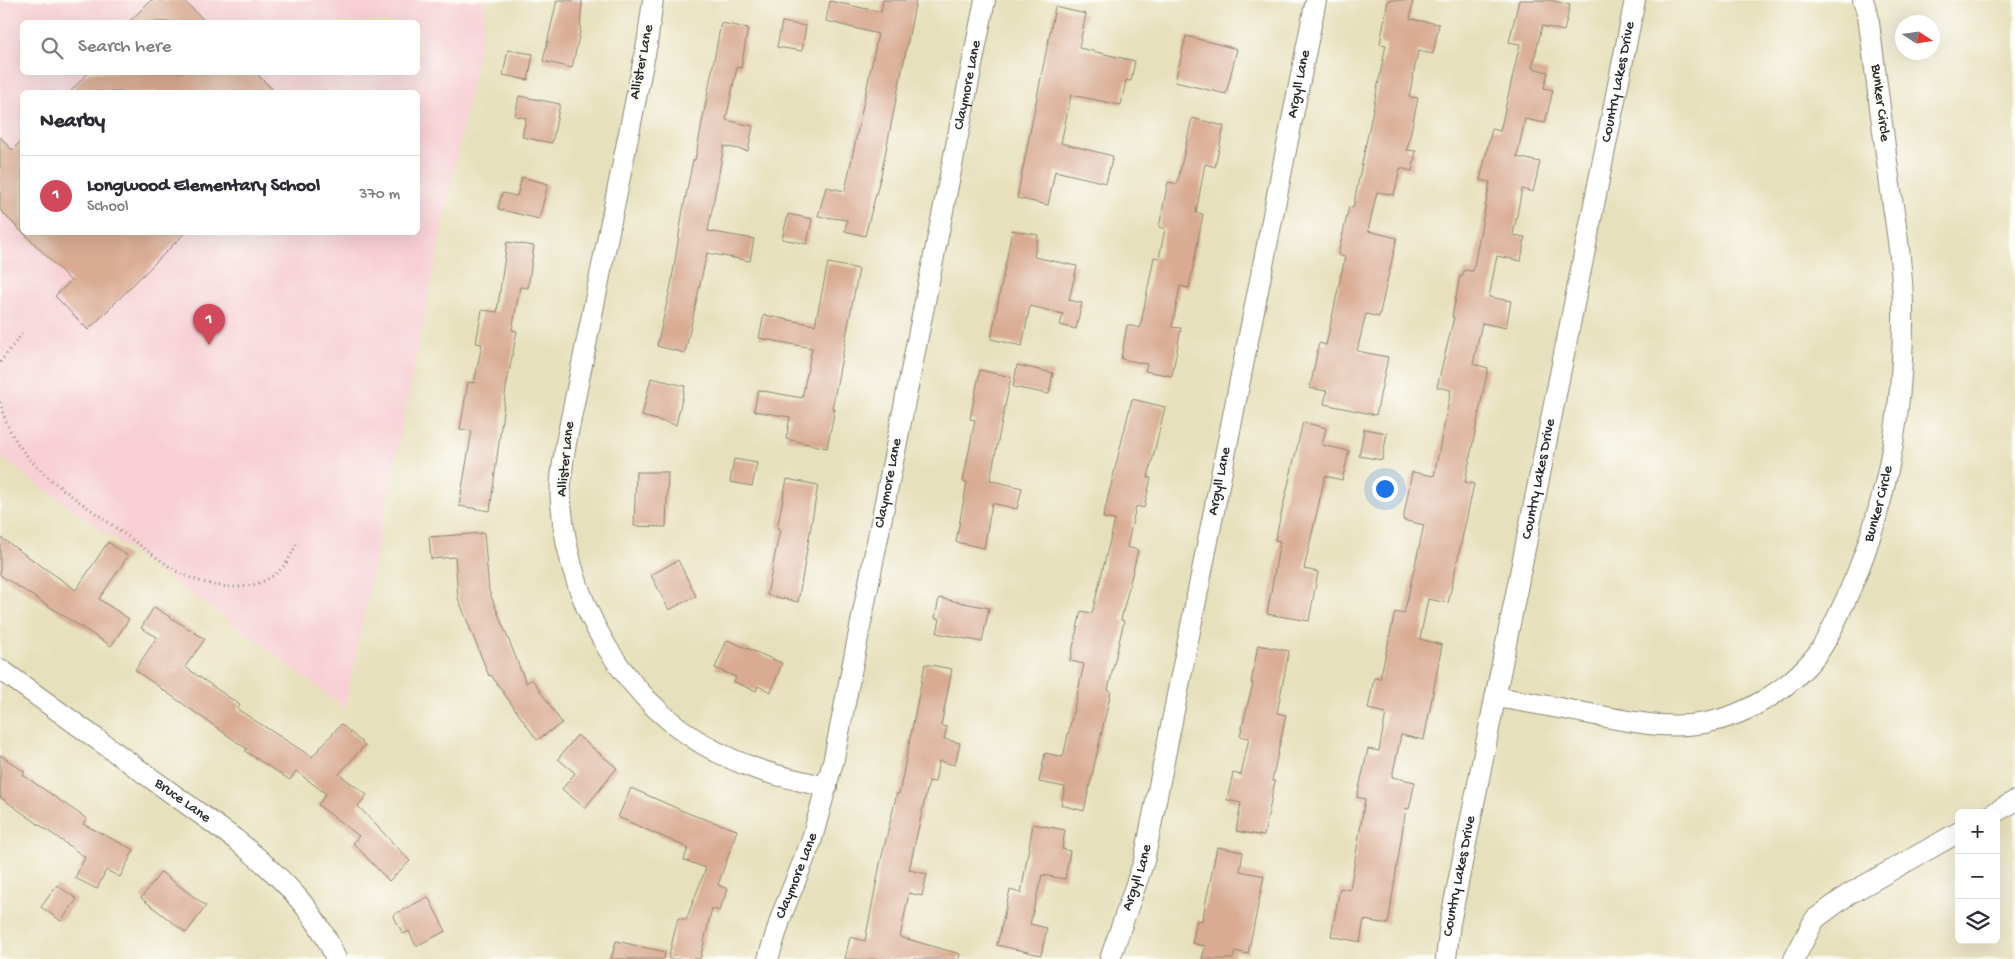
<!DOCTYPE html>
<html lang="en">
<head>
<meta charset="utf-8">
<style>
	body { margin:0; font-family:"Gochi Hand",sans-serif; background:#f2f2f3; color:#2b2b33 }
	.controls { position:absolute; right:15px; bottom:15px; display:grid; overflow:hidden; border-radius:8px; box-shadow:0 5px 20px #0002 }
	.controls button { width:45px; height:45px; display:grid; place-items:center; padding:0; border:0; border-bottom:1px solid #e1e1e2; background:#fff; color:#2b2b33; font:25px sans-serif }
	.compass { position:absolute; left:1895px; top:15px; width:45px; height:45px; border-radius:50%; background:#fff; box-shadow:0 5px 20px #0002; rotate:102deg }
	.you { position:absolute; left:1384px; top:488px; width:18px; height:18px; margin:-12px; border:4px solid #fff; border-radius:50%; background:#1a73e8; box-shadow:0 0 0 8px #1a73e833 }
	.badge { display:grid; place-items:center; width:32px; height:32px; border-radius:50%; background:#d1495b; color:#fff; font-size:16px; font-weight:700 }
	.pin { position:absolute; translate:-50% -41px; filter:drop-shadow(0 1px 2px #0008) }
	.pin::after { content:''; position:absolute; top:26px; width:18px; height:15px; background:inherit; clip-path:polygon(0 0,100% 0,50% 100%) }
	.list { margin:0; padding:0; list-style:none }
	h2 { display:flex; justify-content:space-between; align-items:center; height:65px; margin:0; padding:0 20px; font-size:21px }
	h2 small { font-size:16px; font-weight:400; color:#7c7c81 }
	.list li { display:grid; grid-template-columns:32px 1fr auto; gap:15px; align-items:center; box-sizing:border-box; height:80px; padding:0 20px; border-top:1px solid #e1e1e2 }
	.list b { display:block; font-size:19px; white-space:nowrap }
	.list p { margin:0; font-size:16px; white-space:nowrap; color:#7c7c81 }
	.list em { font-size:16px; font-style:normal; color:#7c7c81 }
	.icon { flex:none; width:28px; height:28px; fill:none; stroke:currentColor; stroke-width:2; stroke-linecap:round; stroke-linejoin:round }
	.map { position:relative; flex:none; width:2015px; height:959px; overflow:hidden }
	.search { position:absolute; background:#fff; box-shadow:0 5px 20px #0002; left:20px; top:20px; width:400px; height:55px; display:flex; align-items:center; gap:12px; box-sizing:border-box; padding:0 18px; border-radius:8px; color:#7c7c81; font-size:19px }
	.panel { position:absolute; background:#fff; box-shadow:0 5px 20px #0002; left:20px; top:90px; width:400px; height:145px; border-radius:8px }
	.map>svg:first-child { display:block }
	.built { fill:#f7cfd4; fill-rule:evenodd }
	.building { fill:#d9ab93 }
	.lines { fill:none; stroke-linecap:round; stroke-linejoin:round }
	.minor-casing { stroke:#898674; stroke-width:22 }
	.path { stroke:#898674; stroke-width:3; stroke-dasharray:1 4; stroke-linecap:butt }
	.minor { stroke:#fff; stroke-width:20 }
	.labels { text-anchor:middle; dominant-baseline:central; stroke-width:4.5; stroke-linejoin:round; paint-order:stroke }
	.street-label { font-size:15px; fill:#2b2b2b; stroke:#fdfcf7 }
</style>
</head>
<body>
<div class="map">
<svg width="2015" height="959" viewBox="0 0 2015 959">
	<rect width="100%" height="100%" fill="#fdfcf7"/>
	<filter id="ink" filterUnits="userSpaceOnUse"><feTurbulence type="fractalNoise" baseFrequency=".02" numOctaves="2"/><feDisplacementMap in="SourceGraphic" scale="10" xChannelSelector="R" yChannelSelector="G"/><feConvolveMatrix kernelMatrix="1 2 1 2 8 2 1 2 1" color-interpolation-filters="sRGB"/></filter>
	<filter id="wash" filterUnits="userSpaceOnUse"><feTurbulence type="fractalNoise" baseFrequency=".0096" numOctaves="4" result="noise"/><feDisplacementMap in="SourceGraphic" scale="20" xChannelSelector="R" yChannelSelector="G"/><feGaussianBlur stdDeviation="1.12" result="paint"/><feColorMatrix in="noise" values="0 0 0 0 0 0 0 0 0 0 0 0 0 0 0 0 0 1.4 0 .05"/><feComposite in="paint" operator="in"/></filter>
	<g filter="url(#wash)">
		<rect width="100%" height="100%" fill="#e7e0bc"/>
		<path class="built" d="M 0,0 L 484,0 L 485,18 L 345,708 L 256,640 L 0,457 ZM 22,22 L 418,22 L 418,72 L 22,72 ZM 22,92 L 418,92 L 418,232 L 22,232 Z"/>
		<g id="blocks">
			<path class="building" d="M 151,0 L 183,0 L 206,22 L 129,22 Z
				M 557,0 L 582,0 L 580,32 L 572,68 L 543,61 Z
				M 883,0 L 916,0 L 881,175 L 865,236 L 845,231 L 847,220 L 818,216 L 826,187 L 845,191 L 878,34 L 826,21 L 830,1 L 881,12 Z
				M 1388,0 L 1413,0 L 1410,19 L 1439,24 L 1433,54 L 1418,51 L 1409,97 L 1418,98 L 1407,150 L 1416,151 L 1412,171 L 1400,168 L 1394,195 L 1377,192 L 1368,231 L 1397,238 L 1379,317 L 1366,314 L 1357,351 L 1388,357 L 1376,415 L 1324,404 L 1327,391 L 1310,388 L 1319,343 L 1326,345 L 1345,257 L 1338,255 L 1349,207 L 1353,208 L 1386,45 L 1380,44 Z
				M 1519,0 L 1550,0 L 1570,5 L 1564,31 L 1542,26 L 1532,68 L 1548,72 L 1544,88 L 1553,90 L 1545,123 L 1525,119 L 1517,157 L 1540,162 L 1533,192 L 1522,189 L 1513,235 L 1525,237 L 1521,261 L 1497,256 L 1489,297 L 1511,301 L 1506,328 L 1482,323 L 1473,364 L 1488,368 L 1465,482 L 1474,484 L 1448,603 L 1428,599 L 1420,639 L 1442,645 L 1424,740 L 1401,735 L 1392,777 L 1415,782 L 1409,809 L 1406,808 L 1388,924 L 1364,920 L 1360,942 L 1331,936 L 1340,888 L 1350,890 L 1365,799 L 1357,797 L 1368,749 L 1379,751 L 1386,713 L 1368,709 L 1374,678 L 1380,679 L 1395,612 L 1404,614 L 1424,525 L 1403,520 L 1412,472 L 1434,476 L 1451,390 L 1437,387 L 1454,317 L 1452,317 L 1460,276 L 1462,277 L 1464,270 L 1473,271 L 1490,182 L 1480,180 L 1492,129 L 1500,131 L 1520,44 L 1509,42 Z
				M 1055,7 L 1086,14 L 1079,48 L 1135,61 L 1131,81 L 1126,80 L 1121,105 L 1071,95 L 1061,143 L 1113,156 L 1106,183 L 1055,171 L 1048,205 L 1017,198 Z
				M 782,22 L 806,26 L 802,51 L 777,47 Z
				M 721,23 L 748,28 L 741,68 L 737,67 L 726,120 L 753,126 L 748,151 L 724,146 L 708,231 L 754,239 L 750,261 L 707,253 L 685,353 L 657,346 L 671,285 L 683,210 L 693,160 L 695,160 Z
				M 1186,36 L 1237,49 L 1226,94 L 1175,82 Z
				M 508,50 L 533,54 L 528,80 L 503,75 Z
				M 89,72 L 255,72 L 275,92 L 70,92 Z
				M 519,96 L 560,104 L 552,143 L 522,137 L 526,118 L 515,116 Z
				M 1192,118 L 1224,126 L 1215,167 L 1205,164 L 1196,213 L 1203,214 L 1189,288 L 1180,286 L 1172,327 L 1181,328 L 1172,376 L 1145,371 L 1147,364 L 1121,359 L 1127,325 L 1140,328 L 1154,257 L 1159,258 L 1165,229 L 1159,227 L 1168,182 L 1177,184 Z
				M 0,137 L 12,150 L 22,140 L 22,232 L 0,210 Z
				M 522,177 L 548,184 L 539,219 L 498,209 L 502,193 L 517,196 Z
				M 788,214 L 812,219 L 807,244 L 782,239 Z
				M 1012,230 L 1038,235 L 1034,257 L 1077,266 L 1069,300 L 1082,303 L 1076,329 L 1060,325 L 1063,314 L 1030,306 L 1022,346 L 991,339 Z
				M 23,232 L 186,232 L 88,330 L 55,296 L 71,281 Z
				M 507,242 L 534,246 L 528,288 L 520,287 L 512,330 L 517,331 L 506,388 L 490,511 L 459,506 L 472,431 L 460,429 L 468,382 L 474,383 L 482,344 L 476,343 L 482,310 L 497,312 Z
				M 828,263 L 859,269 L 832,409 L 835,409 L 827,448 L 786,439 L 790,417 L 754,411 L 758,390 L 802,398 L 812,348 L 759,338 L 764,315 L 815,325 Z
				M 1017,365 L 1053,373 L 1049,394 L 1013,387 Z
				M 980,370 L 1011,377 L 990,480 L 1022,488 L 1017,509 L 992,503 L 984,548 L 956,542 L 967,482 L 963,481 L 975,420 L 970,419 Z
				M 651,378 L 685,386 L 676,425 L 642,416 Z
				M 1132,399 L 1165,407 L 1148,478 L 1151,478 L 1144,508 L 1136,506 L 1127,547 L 1138,550 L 1121,620 L 1124,621 L 1108,690 L 1111,691 L 1084,811 L 1061,805 L 1065,787 L 1039,782 L 1045,753 L 1063,757 L 1084,664 L 1070,661 L 1081,611 L 1092,613 L 1115,520 L 1103,518 Z
				M 1303,422 L 1326,428 L 1322,445 L 1349,451 L 1342,480 L 1325,476 L 1304,569 L 1318,572 L 1309,621 L 1267,614 L 1280,541 L 1275,540 Z
				M 1364,429 L 1387,433 L 1382,460 L 1359,456 Z
				M 734,459 L 757,463 L 752,486 L 730,482 Z
				M 636,472 L 668,472 L 666,527 L 634,526 Z
				M 787,479 L 818,485 L 798,602 L 767,595 L 780,529 L 777,528 Z
				M 484,533 L 489,591 L 526,683 L 532,679 L 562,723 L 537,740 L 491,675 L 489,676 L 458,598 L 455,557 L 431,559 L 429,537 Z
				M 0,537 L 76,590 L 108,542 L 128,556 L 99,599 L 129,619 L 111,646 L 0,575 Z
				M 678,560 L 696,596 L 669,610 L 651,575 Z
				M 939,598 L 989,608 L 982,642 L 937,633 L 940,619 L 935,618 Z
				M 154,607 L 205,639 L 185,667 L 240,705 L 237,709 L 312,757 L 341,724 L 365,745 L 339,774 L 367,795 L 358,806 L 410,861 L 389,881 L 353,843 L 359,836 L 318,805 L 326,794 L 296,771 L 290,780 L 245,751 L 247,749 L 135,670 L 157,637 L 141,628 Z
				M 727,640 L 782,663 L 771,692 L 758,686 L 756,691 L 734,682 L 736,677 L 715,668 Z
				M 1258,645 L 1289,651 L 1277,713 L 1286,715 L 1272,781 L 1275,781 L 1264,836 L 1236,831 L 1241,803 L 1227,800 L 1233,773 L 1241,775 L 1249,738 L 1240,736 L 1253,683 L 1251,683 Z
				M 925,664 L 952,669 L 941,726 L 947,727 L 944,739 L 960,743 L 955,765 L 939,761 L 935,782 L 929,781 L 909,870 L 927,874 L 922,896 L 909,893 L 900,937 L 960,954 L 959,959 L 845,959 L 850,937 L 865,941 L 880,864 L 897,793 L 899,794 Z
				M 577,735 L 617,768 L 585,808 L 562,789 L 575,773 L 558,759 Z
				M 0,755 L 25,772 L 23,775 L 87,819 L 83,824 L 134,850 L 120,877 L 106,870 L 97,889 L 75,878 L 85,857 L 0,797 Z
				M 631,788 L 690,814 L 737,830 L 718,885 L 728,889 L 719,911 L 712,908 L 700,959 L 668,959 L 678,918 L 686,920 L 706,868 L 684,860 L 688,848 L 618,817 Z
				M 1033,824 L 1065,830 L 1062,849 L 1070,851 L 1065,879 L 1042,875 L 1030,924 L 1047,928 L 1041,955 L 997,945 L 1010,890 L 1021,893 Z
				M 1217,847 L 1243,852 L 1240,871 L 1264,876 L 1248,954 L 1235,951 L 1233,959 L 1202,959 L 1205,946 L 1192,943 L 1197,920 L 1202,921 Z
				M 161,872 L 206,906 L 186,933 L 141,898 Z
				M 57,885 L 77,899 L 61,921 L 41,907 Z
				M 428,897 L 446,931 L 416,946 L 409,931 L 403,934 L 393,915 Z
				M 616,941 L 665,952 L 664,959 L 611,959 Z"/>
		</g>
	</g>
	<g filter="url(#ink)">
		<use href="#blocks" fill-opacity="0" stroke="#898674" stroke-width="1"/>
		<g class="lines">
			<g class="minor-casing">
				<g id="minor">
					<path d="M 653,0 L 647,44 L 566,443 C 563,462 559,483 561,503 C 570,620 640,728 754,768 C 778,777 803,781 827,787"/>
					<path id="s1" d="M 0,669 L 235,839 C 276,872 316,909 336,959"/>
					<path id="s2" d="M 1496,697 C 1527,702 1559,708 1590,714 C 1628,721 1666,730 1705,723 C 1748,715 1791,688 1818,653 C 1830,636 1837,617 1846,599 C 1887,509 1904,409 1903,310 C 1903,268 1896,226 1890,185 C 1883,128 1875,72 1868,15 L 1863,0"/>
					<path d="M 1994,813 L 2015,801"/>
					<path id="s3" d="M 768,959 L 782,914 L 811,842 L 834,758 L 985,0"/>
					<path id="s4" d="M 1110,959 L 1144,861 L 1316,0"/>
					<path id="s5" d="M 1446,959 L 1450,923 L 1635,0"/>
					<path d="M 1794,959 L 1815,919 L 1849,894 L 1959,832"/>
				</g>
			</g>
			<path class="path" d="M 0,362 L 22,334
				M 0,402 C 12,456 55,484 97,514 C 123,533 149,552 174,570 C 207,588 254,598 283,567 C 289,561 293,550 297,543"/>
			<use href="#minor" class="minor"/>
		</g>
	</g>
	<g class="labels">
		<g class="street-label">
			<text transform="translate(642 62) rotate(-79)">Allister Lane</text>
			<text stroke="none"><textPath href="#s5" startOffset="894">Country Lakes Drive</textPath></text>
			<text stroke="none"><textPath href="#s4" startOffset="896">Argyll Lane</textPath></text>
			<text stroke="none"><textPath href="#s3" startOffset="898">Claymore Lane</textPath></text>
			<text transform="translate(1880 103) rotate(83)">Bunker Circle</text>
			<text transform="translate(566 459) rotate(-84)">Allister Lane</text>
			<text stroke="none"><textPath href="#s5" startOffset="489">Country Lakes Drive</textPath></text>
			<text stroke="none"><textPath href="#s4" startOffset="491">Argyll Lane</textPath></text>
			<text stroke="none"><textPath href="#s3" startOffset="492">Claymore Lane</textPath></text>
			<text stroke="none"><textPath href="#s2" startOffset="509">Bunker Circle</textPath></text>
			<text stroke="none"><textPath href="#s1" startOffset="225">Bruce Lane</textPath></text>
			<text stroke="none"><textPath href="#s3" startOffset="88">Claymore Lane</textPath></text>
			<text stroke="none"><textPath href="#s5" startOffset="84">Country Lakes Drive</textPath></text>
			<text stroke="none"><textPath href="#s4" startOffset="86">Argyll Lane</textPath></text>
		</g>
	</g>
</svg>
<div class="controls">
<button>+</button>
<button>−</button>
<button><svg class="icon" aria-label="layers" viewBox="0 0 24 24"><path d="M12 4l9 5-9 5-9-5zM3 14l9 5 9-5"/></svg></button>
</div>
<svg class="compass" viewBox="-18 -18 36 36"><path d="M0-13l5 13h-10z" fill="#e53935"/><path d="M0 13l5-13h-10z" fill="#7c7c81"/></svg>
<div class="you"></div>
<div class="pin badge" style="left:209px;top:345px">1</div>
<div class="search"><svg class="icon" aria-label="search" viewBox="0 0 24 24"><circle cx="10" cy="10" r="6"/><path d="M15 15l6 6"/></svg>Search here</div>
<section class="panel">
<h2>Nearby<small></small></h2>
<ul class="list">
<li><span class="badge">1</span><div><b>Longwood Elementary School</b><p>School</p></div><em>370 m</em></li>
</ul>
</section>
</div>
</body>
</html>
